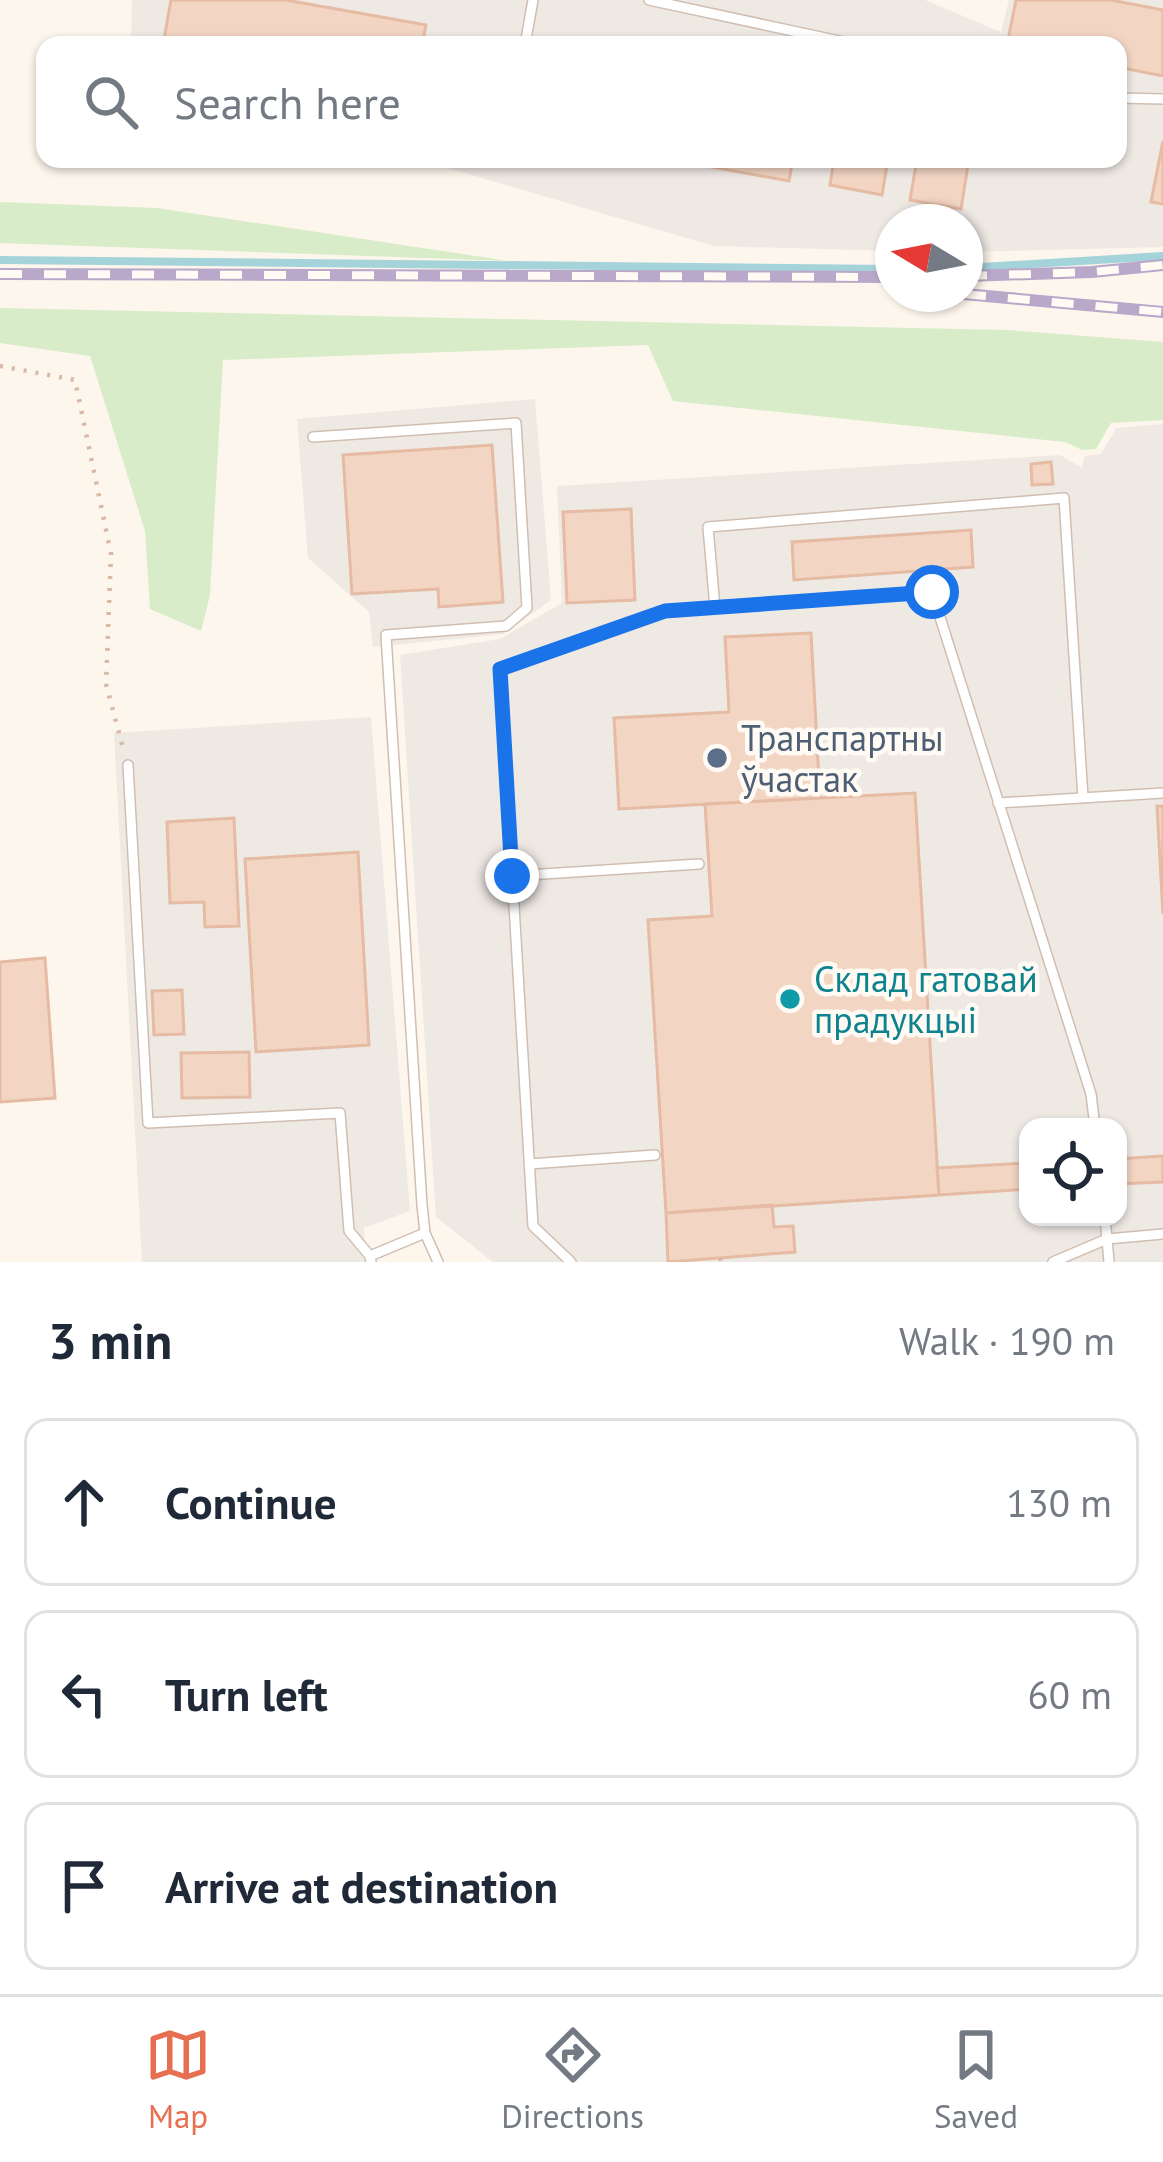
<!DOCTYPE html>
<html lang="en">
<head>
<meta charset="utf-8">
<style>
	body { margin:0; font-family:"PT Sans",sans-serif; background:#f6f6f7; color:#1f2937 }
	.controls { position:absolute; right:36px; bottom:36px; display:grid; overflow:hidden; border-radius:24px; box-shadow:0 3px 9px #0004 }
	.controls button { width:108px; height:108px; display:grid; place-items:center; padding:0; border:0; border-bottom:3px solid #e0e1e3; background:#fff; color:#1f2937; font:60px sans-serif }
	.compass { position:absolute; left:875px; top:204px; width:108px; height:108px; border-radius:50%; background:#fff; box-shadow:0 3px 9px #0004; rotate:280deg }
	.stop { position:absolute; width:36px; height:36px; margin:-27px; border:9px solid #1a73e8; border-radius:50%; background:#fff }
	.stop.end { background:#1a73e8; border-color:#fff; box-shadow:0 3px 12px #0008 }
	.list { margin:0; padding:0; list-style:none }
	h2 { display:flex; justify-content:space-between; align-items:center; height:156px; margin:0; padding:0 48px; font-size:51px }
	h2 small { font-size:39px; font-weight:400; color:#747a83 }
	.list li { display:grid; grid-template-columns:78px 1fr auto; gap:36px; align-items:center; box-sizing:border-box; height:168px; margin:0 24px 24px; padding:0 24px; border:3px solid #e0e1e3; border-radius:24px }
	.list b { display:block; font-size:45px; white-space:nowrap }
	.list em { font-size:39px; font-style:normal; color:#747a83 }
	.icon { flex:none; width:66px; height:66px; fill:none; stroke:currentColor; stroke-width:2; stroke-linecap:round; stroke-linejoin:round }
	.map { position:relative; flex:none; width:1163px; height:1262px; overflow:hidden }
	.search { position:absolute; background:#fff; box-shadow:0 3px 9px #0004; left:36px; right:36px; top:36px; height:132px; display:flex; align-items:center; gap:30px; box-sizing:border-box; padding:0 42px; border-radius:24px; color:#747a83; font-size:45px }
	.sheet { height:732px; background:#fff }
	nav { display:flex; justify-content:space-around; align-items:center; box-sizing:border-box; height:168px; border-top:3px solid #e0e1e3; background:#fff; font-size:33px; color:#747a83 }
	nav a { display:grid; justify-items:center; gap:6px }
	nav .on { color:#e76f51 }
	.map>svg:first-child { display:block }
	.industrial { fill:#efe9e4; fill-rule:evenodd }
	.green { fill:#d8ecc9 }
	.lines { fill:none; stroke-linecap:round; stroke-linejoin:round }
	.stream { stroke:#a5d3da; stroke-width:8 }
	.building { fill:#f3d5c3; stroke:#e6bba3; stroke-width:3 }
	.lane-casing { stroke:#d1beb0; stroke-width:12 }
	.path { stroke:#d9b8a5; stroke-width:4.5; stroke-dasharray:3 9; stroke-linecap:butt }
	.lane { stroke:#fff; stroke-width:9 }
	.rail-casing { stroke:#b9a8c9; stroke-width:12 }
	.rail { stroke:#fffaf3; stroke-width:8; stroke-dasharray:22; stroke-linecap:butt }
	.route { stroke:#1a73e8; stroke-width:15 }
	.service-dot { fill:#5c6f8a; stroke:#fffaf3; stroke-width:4.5 }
	.culture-dot { fill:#0f9aa8; stroke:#fffaf3; stroke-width:4.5 }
	.labels { text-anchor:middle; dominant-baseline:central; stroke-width:9; stroke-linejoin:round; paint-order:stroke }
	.service-label { font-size:36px; fill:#4e5e75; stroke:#fffaf3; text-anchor:start }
	.culture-label { font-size:36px; fill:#0d838f; stroke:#fffaf3; text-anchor:start }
</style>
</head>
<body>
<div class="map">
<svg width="1163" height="1262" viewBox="0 0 1163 1262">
	<rect width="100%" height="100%" fill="#fdf6ec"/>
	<path class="industrial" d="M 132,0 L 925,0 L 1001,32 L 1009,0 L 1163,0 L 1163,247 L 965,252 L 965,222 L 893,222 L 893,251 L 714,246 L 417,159 L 1118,159 L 1118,45 L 131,45 Z
		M 535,399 L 551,600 L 503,634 L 373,647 L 369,612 L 308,558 L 297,419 Z
		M 1163,424 L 1163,1262 L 493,1262 L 436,1217 L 400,655 L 500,639 L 562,603 L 557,486 L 1060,455 L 1082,468 L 1084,456 L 1101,454 L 1116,428 ZM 1028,1127 L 1118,1127 L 1118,1217 L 1028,1217 Z
		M 371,717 L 410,1211 L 364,1228 L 366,1262 L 142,1262 L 114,733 Z"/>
	<path class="green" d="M 0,202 L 157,208 L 509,261 L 0,243 Z
		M 0,308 L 1007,330 L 1163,342 L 1163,420 L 1111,423 L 1096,449 L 1082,450 L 1065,442 L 673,401 L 648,345 L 223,360 L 210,595 L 201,631 L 150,609 L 145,531 L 90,356 L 0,343 Z"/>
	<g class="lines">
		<path class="stream" d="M 0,260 L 893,269
			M 965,268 L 1163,256"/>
	</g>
	<path class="building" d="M 171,0 L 286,0 L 426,25 L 422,45 L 163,45 Z
		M 1016,0 L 1111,0 L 1163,10 L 1163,76 L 1118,67 L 1118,45 L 1007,45 Z
		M 1163,141 L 1163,204 L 1151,202 Z
		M 668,159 L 793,159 L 789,181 Z
		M 834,159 L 888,159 L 882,195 L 830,185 Z
		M 917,159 L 969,159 L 961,209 L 910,200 Z
		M 492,445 L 503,602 L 439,607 L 438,589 L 352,594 L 343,455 Z
		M 1051,462 L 1053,484 L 1032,485 L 1031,464 Z
		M 631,509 L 635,600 L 567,603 L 563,512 Z
		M 971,530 L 973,567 L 794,580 L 792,542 Z
		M 811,633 L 820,798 L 619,809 L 614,718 L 729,712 L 725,637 Z
		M 915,793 L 939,1195 L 666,1213 L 648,920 L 712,916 L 705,804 Z
		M 1157,806 L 1163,806 L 1163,914 Z
		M 234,818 L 239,926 L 205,927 L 204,902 L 170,903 L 167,822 Z
		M 358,852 L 369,1045 L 256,1052 L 245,859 Z
		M 45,958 L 55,1098 L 0,1102 L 0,962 Z
		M 182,990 L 184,1034 L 154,1035 L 152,991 Z
		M 249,1052 L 250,1097 L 182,1098 L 181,1053 Z
		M 1163,1156 L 1163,1182 L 1118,1184 L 1118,1159 Z
		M 1028,1163 L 1028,1189 L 939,1195 L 937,1168 Z
		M 772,1205 L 774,1227 L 793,1226 L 795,1252 L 668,1262 L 666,1213 Z"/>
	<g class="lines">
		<g class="lane-casing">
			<path id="lane" d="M 649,0 L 858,45
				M 525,45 L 533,0
				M 1118,98 L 1163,99
				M 313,437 L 516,423 L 527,608 L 506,626 L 386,635 L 422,1205 L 425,1233 L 438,1262
				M 715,608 L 708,527 L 1064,498 L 1083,798
				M 128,765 L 148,1123 L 340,1113 L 349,1231 L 370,1256 L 371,1262
				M 998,803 L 1163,793
				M 512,876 L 699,864
				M 529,1164 L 655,1155
				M 370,1256 L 425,1233
				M 571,1262 L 533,1226 L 500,669 L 665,611 L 932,592 L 1091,1094 L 1095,1127
				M 1053,1262 L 1107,1239 L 1105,1217
				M 1109,1262 L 1107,1239 L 1163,1234"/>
		</g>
		<path class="path" d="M 0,366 L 75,380 L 111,554 L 106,684 L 123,748
			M 720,1258 L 721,1262"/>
		<use href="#lane" class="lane"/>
		<g class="rail-casing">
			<path id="rail" d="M 0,274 L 893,277
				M 965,276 L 1092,272 L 1163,265
				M 964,294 L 1163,312"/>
		</g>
		<use href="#rail" class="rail"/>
	</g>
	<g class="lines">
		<path class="route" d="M 512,876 L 500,669 L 665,611 L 932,592"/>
	</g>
	<circle class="service-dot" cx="717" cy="758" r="12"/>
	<circle class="culture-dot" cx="790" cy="999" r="12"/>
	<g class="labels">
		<g class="service-label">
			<text x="741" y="737">Транспартны<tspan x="741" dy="41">ўчастак</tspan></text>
		</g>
		<g class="culture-label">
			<text x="814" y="978">Склад гатовай<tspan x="814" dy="41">прадукцыі</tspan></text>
		</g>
	</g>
</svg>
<div class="controls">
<button><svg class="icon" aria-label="locate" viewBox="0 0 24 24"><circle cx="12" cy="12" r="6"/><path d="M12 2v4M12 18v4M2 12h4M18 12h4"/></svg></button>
</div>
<svg class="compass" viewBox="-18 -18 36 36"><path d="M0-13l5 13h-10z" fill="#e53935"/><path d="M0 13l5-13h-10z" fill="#747a83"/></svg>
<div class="stop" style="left:932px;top:592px"></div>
<div class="stop end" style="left:512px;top:876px"></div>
<div class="search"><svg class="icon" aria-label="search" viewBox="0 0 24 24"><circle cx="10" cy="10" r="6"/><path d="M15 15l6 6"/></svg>Search here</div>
</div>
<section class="sheet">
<h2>3 min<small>Walk · 190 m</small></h2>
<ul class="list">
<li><svg class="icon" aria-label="ahead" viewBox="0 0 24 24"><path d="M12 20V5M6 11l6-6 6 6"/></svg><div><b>Continue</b></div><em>130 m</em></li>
<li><svg class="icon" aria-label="left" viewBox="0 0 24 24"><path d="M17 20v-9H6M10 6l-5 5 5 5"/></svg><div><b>Turn left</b></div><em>60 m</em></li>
<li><svg class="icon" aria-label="arrive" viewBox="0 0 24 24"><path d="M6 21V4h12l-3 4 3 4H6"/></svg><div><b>Arrive at destination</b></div></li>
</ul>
</section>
<nav>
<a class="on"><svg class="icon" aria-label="map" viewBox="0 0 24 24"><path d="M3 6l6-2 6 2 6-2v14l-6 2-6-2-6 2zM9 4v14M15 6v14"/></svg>Map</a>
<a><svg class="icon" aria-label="directions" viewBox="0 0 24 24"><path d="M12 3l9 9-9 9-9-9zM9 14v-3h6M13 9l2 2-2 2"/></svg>Directions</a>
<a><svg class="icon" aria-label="saved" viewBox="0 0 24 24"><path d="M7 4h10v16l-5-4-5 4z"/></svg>Saved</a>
</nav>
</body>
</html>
